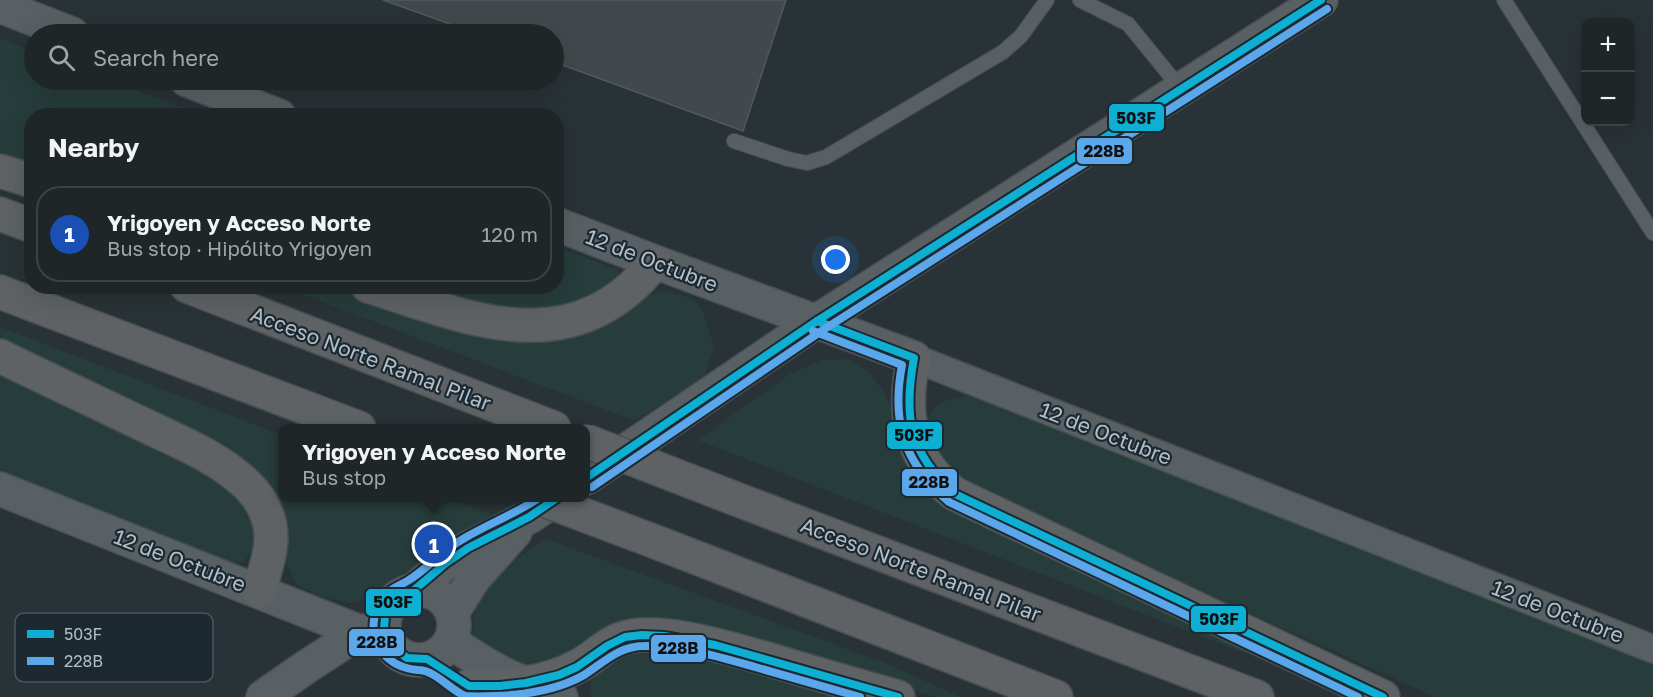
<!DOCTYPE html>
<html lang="en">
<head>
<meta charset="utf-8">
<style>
	body { margin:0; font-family:"Golos Text",sans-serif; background:#272e30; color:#f1f3f6 }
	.controls { position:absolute; right:18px; top:18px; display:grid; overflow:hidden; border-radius:12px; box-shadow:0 6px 24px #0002 }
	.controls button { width:54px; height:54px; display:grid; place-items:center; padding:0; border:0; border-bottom:2px solid #3c4345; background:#1f2628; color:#f1f3f6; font:30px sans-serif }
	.you { position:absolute; left:836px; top:260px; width:21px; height:21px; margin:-15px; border:4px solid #fff; border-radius:50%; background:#1a73e8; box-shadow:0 0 0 9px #1a73e833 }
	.badge { display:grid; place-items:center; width:39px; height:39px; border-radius:50%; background:#828e95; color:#fff; font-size:20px; font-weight:700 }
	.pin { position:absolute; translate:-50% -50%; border:3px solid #fff; box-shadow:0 2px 6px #0006 }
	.popup { position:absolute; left:278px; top:424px; width:312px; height:78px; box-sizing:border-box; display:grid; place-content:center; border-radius:12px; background:#1f2628; filter:drop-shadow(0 2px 4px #0005); font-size:20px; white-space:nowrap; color:#a1a5a8 }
	.popup b { font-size:22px; color:#f1f3f6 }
	.popup::after { content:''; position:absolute; left:50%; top:100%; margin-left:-12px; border:12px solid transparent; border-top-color:#1f2628 }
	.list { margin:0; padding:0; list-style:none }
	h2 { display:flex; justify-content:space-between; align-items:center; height:78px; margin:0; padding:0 24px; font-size:26px }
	h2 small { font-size:20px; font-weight:400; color:#a1a5a8 }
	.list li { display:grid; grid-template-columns:39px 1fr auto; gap:18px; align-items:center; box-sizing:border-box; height:96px; margin:0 12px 12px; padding:0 12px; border:2px solid #3c4345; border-radius:24px }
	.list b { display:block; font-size:22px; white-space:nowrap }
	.list p { margin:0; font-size:20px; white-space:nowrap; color:#a1a5a8 }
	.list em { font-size:20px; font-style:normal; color:#a1a5a8 }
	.icon { flex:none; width:33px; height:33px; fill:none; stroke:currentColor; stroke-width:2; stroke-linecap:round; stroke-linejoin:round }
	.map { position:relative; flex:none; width:1653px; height:697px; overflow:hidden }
	.search { position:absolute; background:#1f2628; box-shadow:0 6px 24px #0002; left:24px; top:24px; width:540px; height:66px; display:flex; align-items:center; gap:15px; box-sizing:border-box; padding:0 21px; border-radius:33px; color:#a1a5a8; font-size:22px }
	.panel { position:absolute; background:#1f2628; box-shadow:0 6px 24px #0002; left:24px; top:108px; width:540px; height:186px; border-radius:24px }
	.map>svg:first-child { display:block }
	.green { fill:#263d3b }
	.building { fill:#41494c; stroke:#51595e; stroke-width:1.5 }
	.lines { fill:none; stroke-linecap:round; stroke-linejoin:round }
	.service-casing { stroke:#474d51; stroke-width:16 }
	.minor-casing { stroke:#474d51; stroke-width:30 }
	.tertiary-casing { stroke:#474d51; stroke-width:36 }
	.motorway-casing { stroke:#464d51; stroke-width:36 }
	.service { stroke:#596064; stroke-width:14 }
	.minor { stroke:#596064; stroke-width:27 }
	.tertiary { stroke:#596064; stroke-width:33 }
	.motorway { stroke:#5e6264; stroke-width:33 }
	.motorway-bridge-casing { stroke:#464d51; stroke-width:36; stroke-linecap:butt }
	.motorway-bridge { stroke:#5e6264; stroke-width:33 }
	.bus-1-casing { stroke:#1c2931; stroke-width:12 }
	.bus-2-casing { stroke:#1c2931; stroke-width:12 }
	.bus-1 { stroke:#0dafd3; stroke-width:8 }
	.bus-2 { stroke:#5aa8eb; stroke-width:8 }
	.labels { text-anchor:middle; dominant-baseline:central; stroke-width:4.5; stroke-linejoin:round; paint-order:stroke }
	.street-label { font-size:21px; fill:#b2bfc8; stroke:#1c2931 }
	.key { fill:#1c2931; stroke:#49565e; stroke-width:1.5 }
	.key-label { font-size:16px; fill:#b2bfc8 }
	.line-badge { stroke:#1c2931; stroke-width:2 }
	.pale-badge-label { font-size:16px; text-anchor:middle; font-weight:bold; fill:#111 }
</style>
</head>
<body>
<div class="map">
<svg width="1653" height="697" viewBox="0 0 1653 697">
	<rect width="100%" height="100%" fill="#293236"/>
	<path class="green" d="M 0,38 L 34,52 L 34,80 L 108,80 L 204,115 L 32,116 L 31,165 L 0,154 Z
		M 557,247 L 618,270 L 617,290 L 589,303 L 506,313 L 411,287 L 556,286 Z
		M 283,287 L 335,287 L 478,330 L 581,328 L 644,296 L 668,291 L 694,299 L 704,314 L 714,348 L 704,378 L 635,421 Z
		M 0,327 L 282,435 L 282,498 L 447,498 L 492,514 L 377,597 L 351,603 L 324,598 L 296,584 L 286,562 L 284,531 L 273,497 L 0,341 Z
		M 847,359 C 852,362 858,365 863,368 C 889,386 907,446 918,475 L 1321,683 L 697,440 L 790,374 L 822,360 Z
		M 0,372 L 212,474 L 240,495 L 257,520 L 256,546 L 243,563 L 220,564 L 0,475 Z
		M 976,395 L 1653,665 L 1653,697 L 1435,697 L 974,489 L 943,471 L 923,427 C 939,397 945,400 976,395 Z
		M 546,539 L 883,662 L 961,697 L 935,697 L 771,646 L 626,622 L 600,631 L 564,659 L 527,671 L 472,638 L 473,617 L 476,604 L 488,577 Z
		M 660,648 L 720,658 L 843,697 L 591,697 L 590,685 L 603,665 L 631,649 Z"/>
	<path class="building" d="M 383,0 L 786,0 L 743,131 L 554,62 L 554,34 L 478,34 Z"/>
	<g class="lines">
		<g class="service-casing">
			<path id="service" d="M 1080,0 L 1128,24 L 1181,89
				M 1504,0 L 1653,233
				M 734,141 L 788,159 L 807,163 L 826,157 L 1003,52 L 1021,36 L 1047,0"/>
		</g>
		<g class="minor-casing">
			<path id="minor" d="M 914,358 L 1653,649"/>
		</g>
		<g class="tertiary-casing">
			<path id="tertiary" d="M 0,6 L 72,34
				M 187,80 L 279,116
				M 556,224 L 655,262 L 914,358
				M 586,478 L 817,321 L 1321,0
				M 0,489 L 360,632
				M384 625a35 35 0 1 1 70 0a35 35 0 1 1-70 0Z
				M 413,591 L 446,563 L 468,548 L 529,517 L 557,498
				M 452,613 L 474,578 L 515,532
				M 450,641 C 470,655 490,668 512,678 C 528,685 546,688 561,697
				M 263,697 L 306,667 L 360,632 L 376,629"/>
		</g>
		<g class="motorway-casing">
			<path id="motorway" d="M 0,171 L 32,181
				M 0,214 L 32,226
				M 187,286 L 554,428
				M 368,286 C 471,319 573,365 655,262
				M 0,292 L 359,428
				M 0,356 C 47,379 94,401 140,423 C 171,438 206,452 233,473 C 248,484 261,497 267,515 C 277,540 266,567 259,591
				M 914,358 C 901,412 909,459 955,494 L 1383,697
				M 736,499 L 1257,697
				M 661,544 L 1056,697
				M 469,686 C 507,687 546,684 580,665 C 598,655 610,639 632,636 C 672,630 731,649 771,660 C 813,673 856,685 898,697"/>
		</g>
		<use href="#service" class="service"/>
		<use href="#minor" class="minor"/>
		<use href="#tertiary" class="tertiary"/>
		<use href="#motorway" class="motorway"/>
		<g class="motorway-bridge-casing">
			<path id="motorway-bridge" d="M 586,441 L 736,499
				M 539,498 L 661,544"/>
		</g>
		<use href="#motorway-bridge" class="motorway-bridge"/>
		<g class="bus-1-casing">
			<path id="bus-1" d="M 817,321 L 914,358 C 903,417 909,453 955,494 L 1383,697
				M 586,478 L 817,321 L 1321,0
				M 557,498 L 529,517 L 468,548 L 446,563 L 413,591 L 403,594 L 395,600 L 388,608 L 385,617 L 384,628 L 386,638 L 391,646 L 407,658 L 427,659 L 469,686 L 500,686 L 526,683 L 559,675 L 577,667 L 607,646 L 625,637 L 642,635 L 664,636 L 715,645 L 898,697"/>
		</g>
		<g class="bus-2-casing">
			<path id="bus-2" d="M 813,331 L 902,365 C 891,423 904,463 949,502 L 1358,697
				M 592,487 L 823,330 L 1327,9
				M 539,498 C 515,514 488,524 463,539 C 443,550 428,568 409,580 C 403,584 396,586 390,591 C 372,605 368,634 382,652 C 391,663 404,669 418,670 C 435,670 449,689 465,696 C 476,697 515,696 528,693 C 547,690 567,685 584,675 C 603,663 619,646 644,646 C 681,645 719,657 755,667 C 790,677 825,687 860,697"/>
		</g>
		<use href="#bus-1" class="bus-1"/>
		<use href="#bus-2" class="bus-2"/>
	</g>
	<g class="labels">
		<g class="street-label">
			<text transform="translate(652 260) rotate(21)">12 de Octubre</text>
			<text transform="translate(371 358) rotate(21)">Acceso Norte Ramal Pilar</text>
			<text transform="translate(1106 433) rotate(21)">12 de Octubre</text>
			<text transform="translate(180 560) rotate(21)">12 de Octubre</text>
			<text transform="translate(921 569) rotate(21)">Acceso Norte Ramal Pilar</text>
			<text transform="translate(1558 611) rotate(21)">12 de Octubre</text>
		</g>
	</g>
	<rect x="15" y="613" width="198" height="69" rx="9" class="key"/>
	<rect x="27" y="630" width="27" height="8" fill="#0dafd3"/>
	<rect x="27" y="657" width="27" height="8" fill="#5aa8eb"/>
	<g class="key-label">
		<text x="64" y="640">503F</text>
		<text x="64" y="667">228B</text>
	</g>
	<g class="line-badge">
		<rect x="1108" y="103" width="57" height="29" rx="6" fill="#0dafd3"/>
		<rect x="1076" y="137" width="57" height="28" rx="6" fill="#5aa8eb"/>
		<rect x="886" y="421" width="57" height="29" rx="6" fill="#0dafd3"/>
		<rect x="901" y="468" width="57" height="29" rx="6" fill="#5aa8eb"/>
		<rect x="365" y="588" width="57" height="29" rx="6" fill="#0dafd3"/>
		<rect x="1190" y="605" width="57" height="28" rx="6" fill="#0dafd3"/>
		<rect x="348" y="628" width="57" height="29" rx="6" fill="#5aa8eb"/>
		<rect x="650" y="634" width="57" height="29" rx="6" fill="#5aa8eb"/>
	</g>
	<g class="pale-badge-label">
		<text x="1136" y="124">503F</text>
		<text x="1104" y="157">228B</text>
		<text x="914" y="441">503F</text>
		<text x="929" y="488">228B</text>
		<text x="393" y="608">503F</text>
		<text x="1219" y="625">503F</text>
		<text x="377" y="648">228B</text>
		<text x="678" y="654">228B</text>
	</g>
</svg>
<div class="controls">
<button>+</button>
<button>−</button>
</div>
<div class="you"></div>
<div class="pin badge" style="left:434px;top:544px;background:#1a4fb4">1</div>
<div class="popup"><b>Yrigoyen y Acceso Norte</b>Bus stop</div>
<div class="search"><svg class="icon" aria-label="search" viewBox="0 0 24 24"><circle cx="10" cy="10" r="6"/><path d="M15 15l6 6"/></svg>Search here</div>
<section class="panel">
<h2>Nearby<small></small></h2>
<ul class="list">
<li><span class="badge" style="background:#1a4fb4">1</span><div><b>Yrigoyen y Acceso Norte</b><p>Bus stop · Hipólito Yrigoyen</p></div><em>120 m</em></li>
</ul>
</section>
</div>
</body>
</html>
